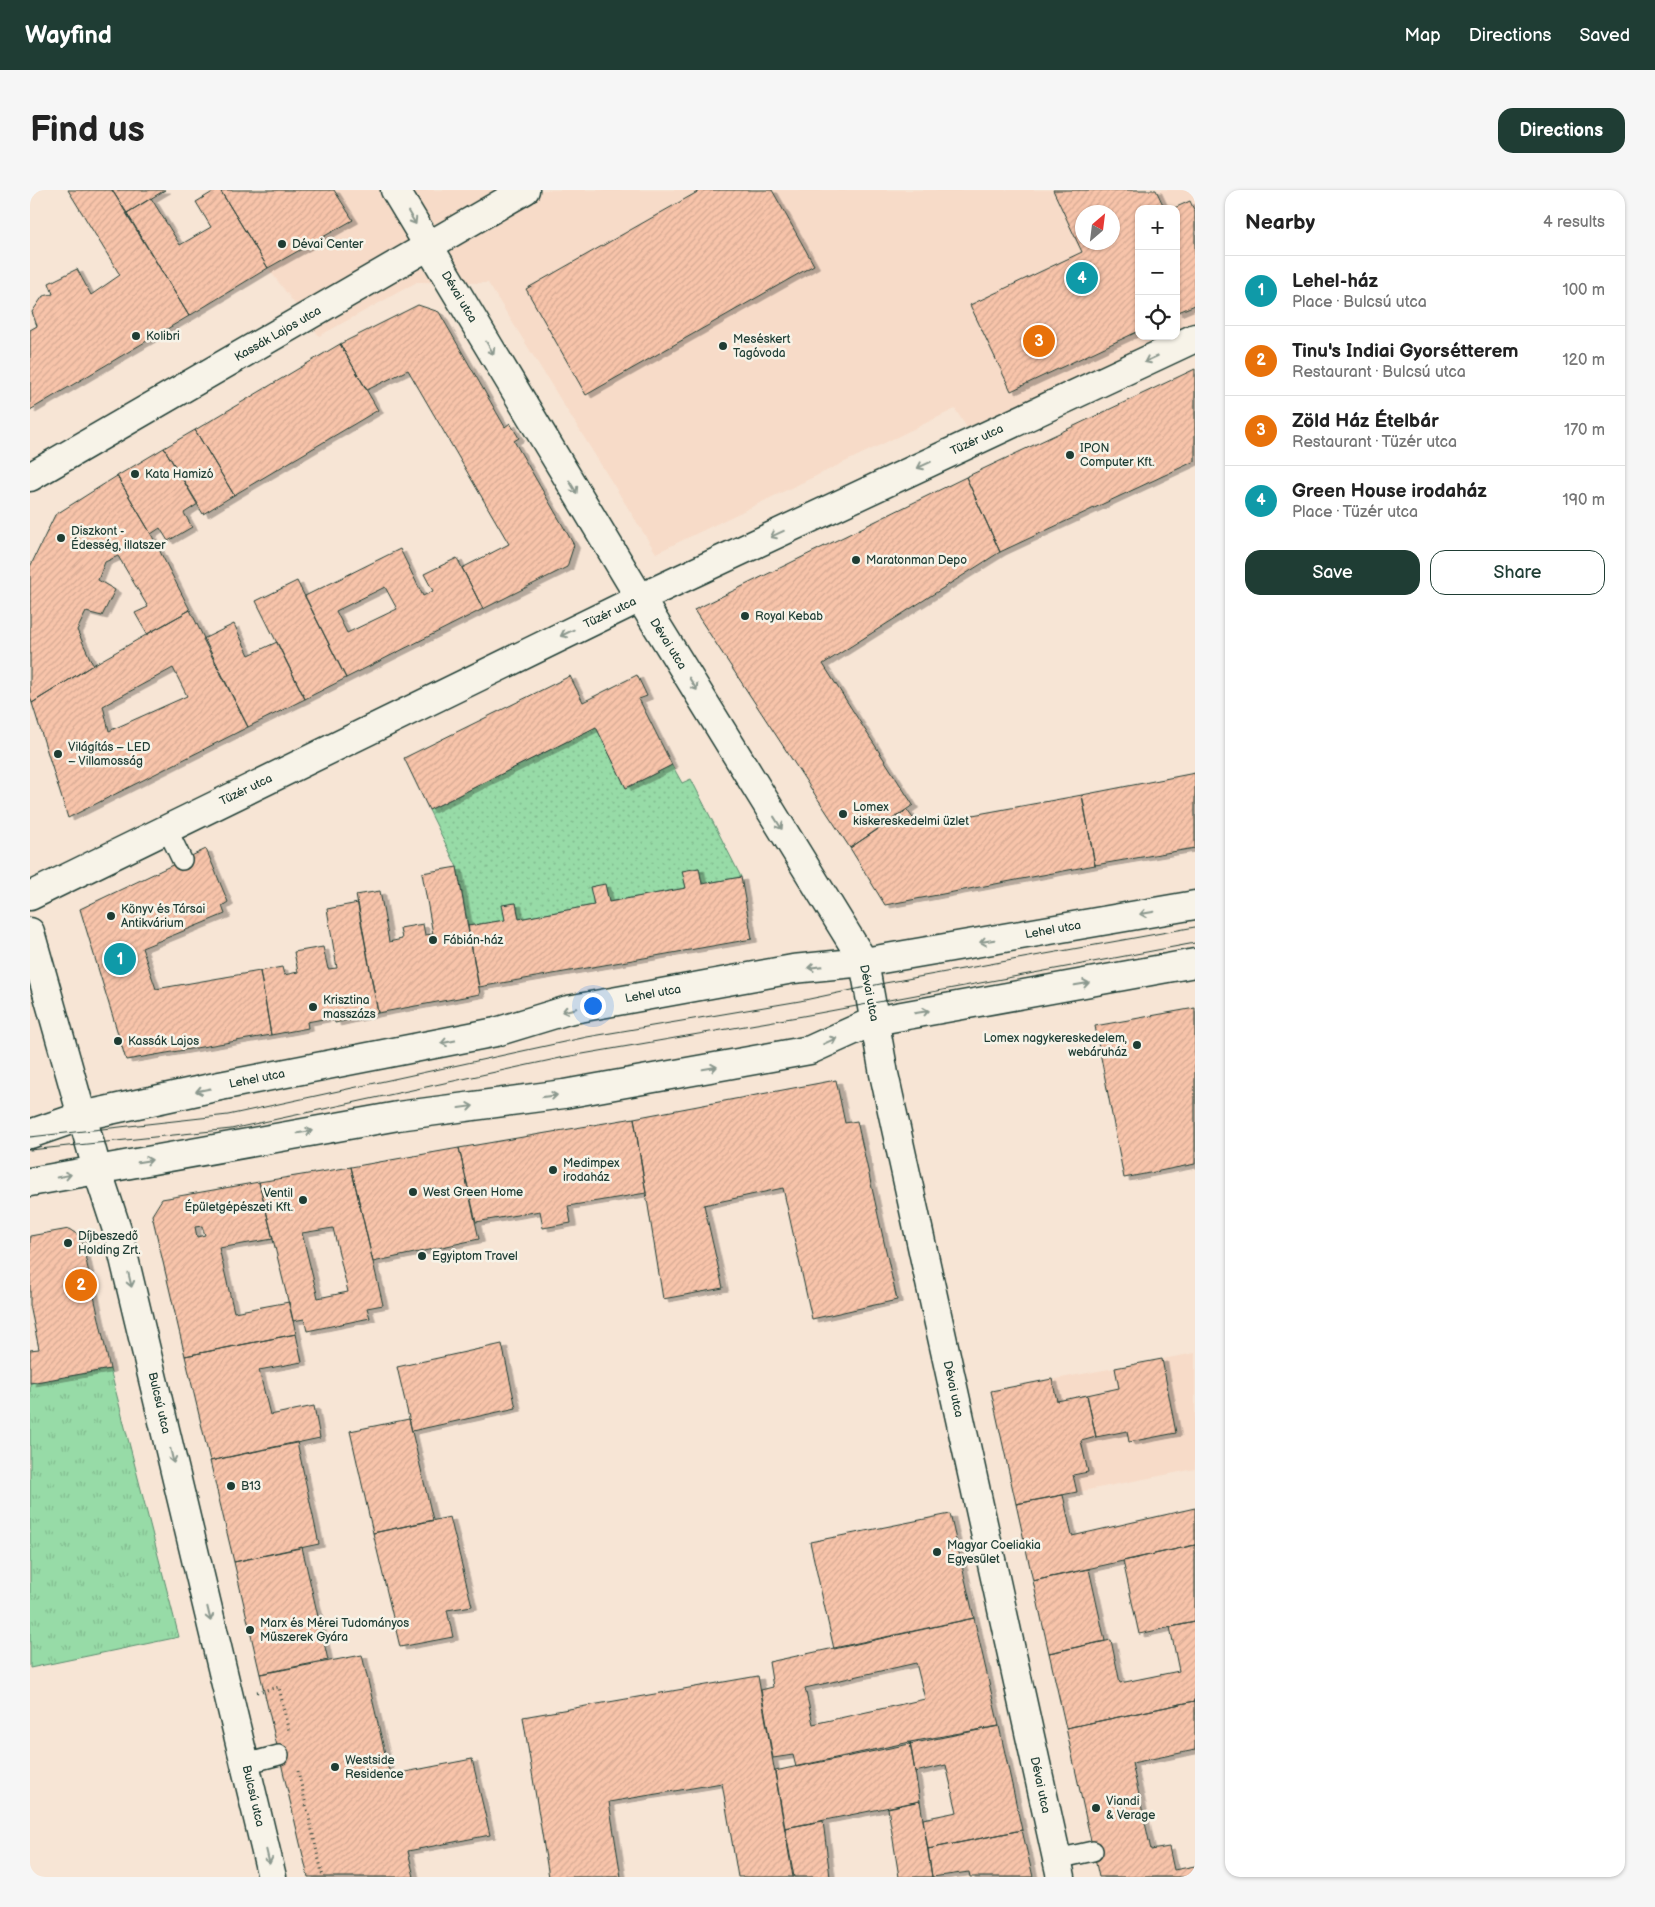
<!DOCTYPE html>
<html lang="en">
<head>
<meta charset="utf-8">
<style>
	body { margin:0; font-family:"Balsamiq Sans",sans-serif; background:#f6f6f6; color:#222 }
	.controls { position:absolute; right:15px; top:15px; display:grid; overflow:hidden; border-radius:10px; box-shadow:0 1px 4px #0004 }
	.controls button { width:45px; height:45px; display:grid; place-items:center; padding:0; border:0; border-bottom:1px solid #e0e0e0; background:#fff; color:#222; font:25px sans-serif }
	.compass { position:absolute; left:1045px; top:15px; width:45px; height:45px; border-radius:50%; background:#fff; box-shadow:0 1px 4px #0004; rotate:28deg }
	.you { position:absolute; left:562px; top:815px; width:18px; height:18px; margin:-12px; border:4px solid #fff; border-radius:50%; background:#1a73e8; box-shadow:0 0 0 8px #1a73e833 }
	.badge { display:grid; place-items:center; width:32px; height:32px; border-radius:50%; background:#1f3d34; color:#fff; font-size:16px; font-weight:700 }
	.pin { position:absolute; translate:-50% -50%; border:2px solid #fff; box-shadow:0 1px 5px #0006 }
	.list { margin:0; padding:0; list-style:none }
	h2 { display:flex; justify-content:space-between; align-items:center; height:65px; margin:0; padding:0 20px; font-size:21px }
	h2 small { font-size:16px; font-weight:400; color:#767676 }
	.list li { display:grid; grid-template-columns:32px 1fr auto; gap:15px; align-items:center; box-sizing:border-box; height:70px; padding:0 20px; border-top:1px solid #e0e0e0 }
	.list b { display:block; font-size:19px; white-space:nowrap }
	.list p { margin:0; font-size:16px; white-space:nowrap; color:#767676 }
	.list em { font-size:16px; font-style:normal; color:#767676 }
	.actions { display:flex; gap:10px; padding:15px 20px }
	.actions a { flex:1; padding:11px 0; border:1px solid #1f3d34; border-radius:15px; text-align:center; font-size:18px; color:#1f3d34 }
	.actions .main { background:#1f3d34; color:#fff }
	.icon { flex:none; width:28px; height:28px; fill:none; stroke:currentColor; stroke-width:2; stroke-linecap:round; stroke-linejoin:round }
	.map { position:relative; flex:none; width:1165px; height:1687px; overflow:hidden; border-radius:15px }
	header { display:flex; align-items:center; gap:30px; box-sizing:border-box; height:70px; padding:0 25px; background:#1f3d34; color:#fff }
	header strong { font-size:24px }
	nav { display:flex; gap:28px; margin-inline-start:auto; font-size:18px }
	.intro { display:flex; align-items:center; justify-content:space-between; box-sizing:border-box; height:120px; padding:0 30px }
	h1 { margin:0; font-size:35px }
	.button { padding:12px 22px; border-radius:15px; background:#1f3d34; color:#fff; font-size:18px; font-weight:700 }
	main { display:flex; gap:30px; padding:0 30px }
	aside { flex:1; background:#fff; border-radius:15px; box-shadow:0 1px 4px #0004 }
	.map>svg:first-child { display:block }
	.built { fill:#f7dbc8; fill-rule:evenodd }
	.grass { fill:url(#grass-tufts); stroke:#5b8c6e }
	.park { fill:url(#park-dots); stroke:#5b8c6e }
	.building { fill:url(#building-hatch); stroke:#1f3d34; fill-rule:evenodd; filter:url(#shadow) }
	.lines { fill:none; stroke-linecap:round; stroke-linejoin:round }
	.lane-casing { stroke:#1f3d34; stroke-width:22 }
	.street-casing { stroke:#1f3d34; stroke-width:31 }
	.secondary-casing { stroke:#1f3d34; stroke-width:31 }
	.path { stroke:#1f3d34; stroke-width:3; stroke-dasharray:1 4; stroke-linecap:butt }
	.lane { stroke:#f7f3e8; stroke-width:19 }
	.street { stroke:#f7f3e8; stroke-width:28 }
	.secondary { stroke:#f7f3e8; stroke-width:28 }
	.tram { stroke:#1f3d34; stroke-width:1 }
	.oneway { stroke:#8b988e }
	.poi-dot { fill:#1f3d34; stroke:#f7f3e8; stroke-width:2 }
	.labels { text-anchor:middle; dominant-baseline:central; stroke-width:5; stroke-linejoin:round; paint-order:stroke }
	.poi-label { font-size:12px; fill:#1f3d34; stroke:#f7f3e8; text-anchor:start }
	.street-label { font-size:12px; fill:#1f3d34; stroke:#f7f3e8 }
</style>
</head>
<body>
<header>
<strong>Wayfind</strong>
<nav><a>Map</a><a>Directions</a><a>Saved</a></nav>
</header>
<div class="intro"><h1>Find us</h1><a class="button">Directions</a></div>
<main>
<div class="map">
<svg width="1165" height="1687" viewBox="0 0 1165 1687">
	<defs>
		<pattern id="grass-tufts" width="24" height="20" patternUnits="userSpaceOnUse" patternTransform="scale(1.25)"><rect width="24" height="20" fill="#97dba7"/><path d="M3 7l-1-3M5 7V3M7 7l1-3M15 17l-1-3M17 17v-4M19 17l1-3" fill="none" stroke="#82bd90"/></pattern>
		<pattern id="park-dots" width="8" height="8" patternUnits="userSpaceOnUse" patternTransform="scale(1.25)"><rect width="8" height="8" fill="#97dba7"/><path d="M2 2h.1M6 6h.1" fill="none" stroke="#82bd90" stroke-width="1.8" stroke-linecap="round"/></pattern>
		<pattern id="building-hatch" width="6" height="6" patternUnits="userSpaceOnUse" patternTransform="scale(1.25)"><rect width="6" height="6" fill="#f8c4aa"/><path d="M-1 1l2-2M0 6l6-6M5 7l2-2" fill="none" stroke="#d4a993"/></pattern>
		<filter id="shadow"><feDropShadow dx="5.5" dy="3" stdDeviation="0" flood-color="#0004"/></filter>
	</defs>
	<rect width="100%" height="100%" fill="#f7e5d5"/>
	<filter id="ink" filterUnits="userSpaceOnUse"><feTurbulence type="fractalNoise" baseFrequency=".02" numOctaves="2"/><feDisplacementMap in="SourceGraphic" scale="10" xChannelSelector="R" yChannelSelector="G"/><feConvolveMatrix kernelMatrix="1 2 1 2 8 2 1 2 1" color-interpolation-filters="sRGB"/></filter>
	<g filter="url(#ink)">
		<path class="built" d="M 190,0 L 1165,0 L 1165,134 L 1146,142 L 1146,19 L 1109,19 L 1109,146 L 1138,146 L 939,241 L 925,219 L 626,363 L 458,93 L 387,92 L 289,146 L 238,78 ZM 1052,22 L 1082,22 L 1082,52 L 1052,52 Z
			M 1165,1163 L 1165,1279 L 986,1314 L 961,1201 Z"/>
		<path class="grass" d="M 80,1179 L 149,1447 L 0,1478 L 0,1193 Z"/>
		<path class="park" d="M 566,537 L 596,598 L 642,575 L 652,593 L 661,589 L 711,687 L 672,694 L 669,678 L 653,681 L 656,698 L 579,712 L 575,695 L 561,697 L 564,715 L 489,729 L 486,713 L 473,715 L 475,730 L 438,736 L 427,677 L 399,620 Z"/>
		<path class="building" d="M 38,0 L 82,0 L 159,126 L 0,220 L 0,140 L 7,136 L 2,122 L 13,106 L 23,104 L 19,93 L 47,79 L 61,105 L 90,85 Z
			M 82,0 L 135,0 L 97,23 Z
			M 186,0 L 190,0 L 238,78 L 159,126 L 97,23 L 121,8 L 150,55 L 181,37 L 166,12 Z
			M 190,0 L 304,0 L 323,30 L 238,78 Z
			M 671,0 L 742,0 L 784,75 L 556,205 L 496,99 Z
			M 1023,0 L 1126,0 L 1135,19 L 1109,19 L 1109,141 L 981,201 L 940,115 L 1052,62 ZM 1052,22 L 1082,22 L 1082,52 L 1052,52 Z
			M 1160,11 L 1165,22 L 1165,115 L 1146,123 L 1146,19 L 1142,19 Z
			M 388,115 L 409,122 L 475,237 L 480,233 L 489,248 L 484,251 L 544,355 L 537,377 L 453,419 L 432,378 L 479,354 L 378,180 L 337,200 L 310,154 Z
			M 310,154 L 348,220 L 204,305 L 165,240 Z
			M 1165,179 L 1165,271 L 970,362 L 936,287 Z
			M 165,240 L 204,305 L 173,324 L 134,258 Z
			M 134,258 L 168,314 L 154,323 L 162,337 L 138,351 L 130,338 L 121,344 L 87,286 Z
			M 87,286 L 121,344 L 160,420 L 117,444 L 105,423 L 118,417 L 88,366 L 75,372 L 68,390 L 85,400 L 72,426 L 56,422 L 47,440 L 63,475 L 2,513 L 0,506 L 0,377 L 25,325 Z
			M 936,287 L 970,362 L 793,474 L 883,615 L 820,658 L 664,420 Z
			M 370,359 L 393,406 L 403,401 L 394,384 L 427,368 L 453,419 L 316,488 L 275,406 ZM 355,397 L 367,419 L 317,443 L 306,421 Z
			M 267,391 L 316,488 L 275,509 L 226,411 Z
			M 160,420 L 218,537 L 38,628 L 2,513 L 63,475 ZM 143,478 L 157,506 L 79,541 L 73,516 Z
			M 204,434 L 219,465 L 247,452 L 275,509 L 218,537 L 173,449 Z
			M 607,485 L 617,506 L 609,509 L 642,575 L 596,598 L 566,537 L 399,620 L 374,568 L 540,486 L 553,512 Z
			M 1165,583 L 1165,658 L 1065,675 L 1052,605 Z
			M 1052,605 L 1065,675 L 855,715 L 820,658 L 877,620 L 888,635 Z
			M 176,659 L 198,712 L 192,716 L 195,724 L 112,758 L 126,799 L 230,781 L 241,845 L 96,870 L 50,719 Z
			M 427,677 L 450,804 L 348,823 L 326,705 L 350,701 L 359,752 L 372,749 L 370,738 L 393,734 L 395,745 L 403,744 L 392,683 Z
			M 669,678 L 672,694 L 711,687 L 722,749 L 449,797 L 438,736 L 475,730 L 472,715 L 486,713 L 489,729 L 564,715 L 560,697 L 575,694 L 579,712 L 656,698 L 652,681 Z
			M 328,713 L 348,823 L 305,833 L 304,827 L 277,832 L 278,838 L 241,845 L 230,781 L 252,777 L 254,785 L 268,782 L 264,762 L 293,757 L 298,779 L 307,778 L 297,719 Z
			M 1165,818 L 1165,974 L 1094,988 L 1065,836 Z
			M 806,890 L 815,933 L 827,931 L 867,1110 L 782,1129 L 753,998 L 674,1015 L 693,1098 L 633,1109 L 604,928 Z
			M 604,928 L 616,1003 L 538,1016 L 541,1033 L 513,1038 L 510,1021 L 446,1032 L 429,958 Z
			M 429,958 L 449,1049 L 343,1072 L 321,977 Z
			M 321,977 L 353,1115 L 337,1118 L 340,1128 L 277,1141 L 274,1129 L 263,1131 L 229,992 ZM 303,1038 L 318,1102 L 288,1108 L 272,1043 Z
			M 229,992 L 243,1049 L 189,1058 L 204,1122 L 259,1112 L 266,1144 L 155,1166 L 122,1025 L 132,1009 ZM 172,1036 L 175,1045 L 167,1047 L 165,1037 Z
			M 39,1039 L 51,1047 L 80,1179 L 0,1193 L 0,1160 L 9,1159 L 0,1115 L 0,1046 Z
			M 266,1144 L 272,1172 L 229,1180 L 240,1225 L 284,1216 L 290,1248 L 180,1271 L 155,1166 Z
			M 472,1154 L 486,1218 L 382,1241 L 367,1177 Z
			M 1132,1169 L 1146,1243 L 1099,1252 L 1097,1241 L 1066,1247 L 1057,1205 L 1089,1198 L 1085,1178 Z
			M 1022,1189 L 1027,1211 L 1057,1205 L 1066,1247 L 1051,1251 L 1058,1282 L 1043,1285 L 1047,1302 L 986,1314 L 961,1201 Z
			M 379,1229 L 403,1330 L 343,1343 L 320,1241 Z
			M 267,1252 L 289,1354 L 204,1372 L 180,1271 Z
			M 1033,1305 L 1042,1346 L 1165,1318 L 1165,1355 L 1003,1391 L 986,1314 Z
			M 920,1324 L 944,1428 L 804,1459 L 780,1352 Z
			M 420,1327 L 442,1416 L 417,1420 L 423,1447 L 370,1457 L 343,1343 Z
			M 1165,1355 L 1165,1432 L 1109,1444 L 1093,1371 Z
			M 272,1357 L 298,1470 L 230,1484 L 204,1372 Z
			M 1059,1379 L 1075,1451 L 1019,1463 L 1003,1391 Z
			M 944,1428 L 969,1536 L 766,1577 L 763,1565 L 743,1568 L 731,1500 L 743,1497 L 739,1472 ZM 886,1473 L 895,1509 L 783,1534 L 775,1498 Z
			M 1165,1432 L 1165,1511 L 1036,1538 L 1019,1463 L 1081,1450 L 1090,1493 L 1149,1481 L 1140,1437 Z
			M 332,1465 L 360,1585 L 442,1569 L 460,1645 L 378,1661 L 384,1687 L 278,1687 L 230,1484 Z
			M 728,1486 L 763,1687 L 708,1687 L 692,1593 L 579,1612 L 591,1687 L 519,1687 L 493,1527 Z
			M 1165,1511 L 1165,1560 L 1102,1573 L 1121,1660 L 1139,1657 L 1144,1680 L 1165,1676 L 1165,1687 L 1069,1687 L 1036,1538 Z
			M 969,1536 L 992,1640 L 898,1659 L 893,1629 L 927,1622 L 916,1575 L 885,1582 L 880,1552 Z
			M 880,1552 L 890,1611 L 755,1638 L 745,1581 Z
			M 890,1611 L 902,1687 L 869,1687 L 858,1618 Z
			M 793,1631 L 800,1687 L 764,1687 L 755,1638 Z
			M 992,1640 L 1003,1687 L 940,1687 L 939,1682 L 902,1687 L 898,1659 Z"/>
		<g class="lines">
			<g class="lane-casing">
				<path id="lane" d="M 137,639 L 152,670
					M 215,1574 L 249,1565
					M 1027,1669 L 1063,1661"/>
			</g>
			<g class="street-casing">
				<path id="street" d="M 365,0 L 610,408 L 834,772 L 854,884 L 1031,1687
					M 0,287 L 495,0
					M 0,706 L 610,408 L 1165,148
					M 0,742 L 67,979 L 88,1043 L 242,1687"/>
			</g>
			<g class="secondary-casing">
				<path id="secondary" d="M 0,944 L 52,926 L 190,896 L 466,842 L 538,820 L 763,779 L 834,772 L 1165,715
					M 0,992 L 368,926 L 534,904 L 780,860 L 844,831 L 1165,773"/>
			</g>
			<path class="path" d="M 227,1502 L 249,1497 L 259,1543
				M 268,1581 L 293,1687"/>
			<use href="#lane" class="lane"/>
			<use href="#street" class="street"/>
			<use href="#secondary" class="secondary"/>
			<path class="tram" d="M 0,947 L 198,925 L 557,847 L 770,811 L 855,793 L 1165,737
				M 0,960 L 201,939 L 535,867 L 773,826 L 1165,753"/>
		</g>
		<defs><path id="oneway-shaft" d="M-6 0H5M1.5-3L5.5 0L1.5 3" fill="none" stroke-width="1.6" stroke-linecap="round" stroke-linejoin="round" transform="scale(1.25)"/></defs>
		<g class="oneway">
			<use href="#oneway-shaft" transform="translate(382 28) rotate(59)"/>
			<use href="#oneway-shaft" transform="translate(460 158) rotate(59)"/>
			<use href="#oneway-shaft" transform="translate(1121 169) rotate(155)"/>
			<use href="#oneway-shaft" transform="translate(894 275) rotate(155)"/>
			<use href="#oneway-shaft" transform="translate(543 297) rotate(59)"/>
			<use href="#oneway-shaft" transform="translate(747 344) rotate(155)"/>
			<use href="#oneway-shaft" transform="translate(537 443) rotate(154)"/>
			<use href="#oneway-shaft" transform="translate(663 494) rotate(58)"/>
			<use href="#oneway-shaft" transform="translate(748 633) rotate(58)"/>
			<use href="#oneway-shaft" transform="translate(1117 723) rotate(170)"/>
			<use href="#oneway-shaft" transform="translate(957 751) rotate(170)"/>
			<use href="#oneway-shaft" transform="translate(785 777) rotate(174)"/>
			<use href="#oneway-shaft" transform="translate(1052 794) rotate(-10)"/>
			<use href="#oneway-shaft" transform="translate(539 820) rotate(167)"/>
			<use href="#oneway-shaft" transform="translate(892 822) rotate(-10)"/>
			<use href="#oneway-shaft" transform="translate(800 851) rotate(-24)"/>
			<use href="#oneway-shaft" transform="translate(418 852) rotate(169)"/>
			<use href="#oneway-shaft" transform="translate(680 878) rotate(-10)"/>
			<use href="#oneway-shaft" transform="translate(173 900) rotate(168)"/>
			<use href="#oneway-shaft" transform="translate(520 906) rotate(-7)"/>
			<use href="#oneway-shaft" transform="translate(436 917) rotate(-8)"/>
			<use href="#oneway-shaft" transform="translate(275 942) rotate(-10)"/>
			<use href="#oneway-shaft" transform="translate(115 971) rotate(-10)"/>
			<use href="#oneway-shaft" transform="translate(34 986) rotate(-11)"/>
			<use href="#oneway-shaft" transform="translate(100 1090) rotate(77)"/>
			<use href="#oneway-shaft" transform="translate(142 1266) rotate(77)"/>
			<use href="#oneway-shaft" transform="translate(179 1424) rotate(77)"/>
			<use href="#oneway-shaft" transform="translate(238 1667) rotate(77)"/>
		</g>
	</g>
	<g class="poi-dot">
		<circle cx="252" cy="54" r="5"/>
		<circle cx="106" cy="146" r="5"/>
		<circle cx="693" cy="156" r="5"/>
		<circle cx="1040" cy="265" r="5"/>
		<circle cx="105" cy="284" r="5"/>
		<circle cx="31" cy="348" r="5"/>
		<circle cx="826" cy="370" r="5"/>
		<circle cx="715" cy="426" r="5"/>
		<circle cx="28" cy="564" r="5"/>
		<circle cx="813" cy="624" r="5"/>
		<circle cx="81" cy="726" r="5"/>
		<circle cx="403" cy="750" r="5"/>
		<circle cx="283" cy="817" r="5"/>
		<circle cx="88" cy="851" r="5"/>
		<circle cx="1107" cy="855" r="5"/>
		<circle cx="523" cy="980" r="5"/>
		<circle cx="383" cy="1002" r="5"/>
		<circle cx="273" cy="1010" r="5"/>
		<circle cx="38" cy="1053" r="5"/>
		<circle cx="392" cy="1066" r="5"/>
		<circle cx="201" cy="1296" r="5"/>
		<circle cx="907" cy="1362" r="5"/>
		<circle cx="220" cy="1440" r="5"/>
		<circle cx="305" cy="1577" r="5"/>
		<circle cx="1066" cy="1618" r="5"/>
	</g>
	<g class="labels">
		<g class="poi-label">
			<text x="262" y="54">Dévai Center</text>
			<text x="116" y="146">Kolibri</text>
			<text x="703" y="149">Meséskert<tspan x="703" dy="14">Tagóvoda</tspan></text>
			<text x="1050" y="258">IPON<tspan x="1050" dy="14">Computer Kft.</tspan></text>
			<text x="115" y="284">Kata Hamizó</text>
			<text x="41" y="341">Diszkont -<tspan x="41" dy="14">Édesség, illatszer</tspan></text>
			<text x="836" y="370">Maratonman Depo</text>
			<text x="725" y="426">Royal Kebab</text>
			<text x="38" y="557">Világítás – LED<tspan x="38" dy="14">– Villamosság</tspan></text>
			<text x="823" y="617">Lomex<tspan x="823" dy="14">kiskereskedelmi üzlet</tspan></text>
			<text x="91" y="719">Könyv és Társai<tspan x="91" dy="14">Antikvárium</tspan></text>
			<text x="413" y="750">Fábián-ház</text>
			<text x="293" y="810">Krisztina<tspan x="293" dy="14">masszázs</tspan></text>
			<text x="1097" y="848" text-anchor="end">Lomex nagykereskedelem,<tspan x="1097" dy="14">webáruház</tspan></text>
			<text x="98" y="851">Kassák Lajos</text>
			<text x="533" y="973">Medimpex<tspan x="533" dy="14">irodaház</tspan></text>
			<text x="393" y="1002">West Green Home</text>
			<text x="263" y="1003" text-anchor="end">Ventil<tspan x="263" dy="14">Épületgépészeti Kft.</tspan></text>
			<text x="48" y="1046">Díjbeszedő<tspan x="48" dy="14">Holding Zrt.</tspan></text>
			<text x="402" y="1066">Egyiptom Travel</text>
			<text x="211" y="1296">B13</text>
			<text x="917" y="1355">Magyar Coeliakia<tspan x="917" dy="14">Egyesület</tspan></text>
			<text x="230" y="1433">Marx és Mérei Tudományos<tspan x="230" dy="14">Műszerek Gyára</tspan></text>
			<text x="315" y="1570">Westside<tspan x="315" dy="14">Residence</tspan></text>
			<text x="1076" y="1611">Viandi<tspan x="1076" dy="14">&amp; Verage</tspan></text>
		</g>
		<g class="street-label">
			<text transform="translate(429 107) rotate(59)">Dévai utca</text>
			<text transform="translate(248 144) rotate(-30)">Kassák Lajos utca</text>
			<text transform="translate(947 250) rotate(-25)">Tüzér utca</text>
			<text transform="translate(580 423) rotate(-26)">Tüzér utca</text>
			<text transform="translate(638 454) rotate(58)">Dévai utca</text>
			<text transform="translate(216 600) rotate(-26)">Tüzér utca</text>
			<text transform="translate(1023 740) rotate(-10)">Lehel utca</text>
			<text transform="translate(839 803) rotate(79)">Dévai utca</text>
			<text transform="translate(623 804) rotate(-10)">Lehel utca</text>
			<text transform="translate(227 889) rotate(-11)">Lehel utca</text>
			<text transform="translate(923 1199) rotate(78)">Dévai utca</text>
			<text transform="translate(129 1213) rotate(77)">Bulcsú utca</text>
			<text transform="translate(1010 1595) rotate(78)">Dévai utca</text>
			<text transform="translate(223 1606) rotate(77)">Bulcsú utca</text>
		</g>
	</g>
</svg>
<div class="controls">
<button>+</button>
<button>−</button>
<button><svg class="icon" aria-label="locate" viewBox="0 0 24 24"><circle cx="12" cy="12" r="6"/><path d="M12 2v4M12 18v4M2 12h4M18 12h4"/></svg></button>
</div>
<svg class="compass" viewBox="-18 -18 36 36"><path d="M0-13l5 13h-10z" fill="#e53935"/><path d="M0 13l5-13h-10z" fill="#767676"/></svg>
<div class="you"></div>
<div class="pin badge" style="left:90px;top:769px;background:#0f9aa8">1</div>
<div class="pin badge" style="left:51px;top:1095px;background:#e8710a">2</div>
<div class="pin badge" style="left:1009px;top:151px;background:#e8710a">3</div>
<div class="pin badge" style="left:1052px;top:88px;background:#0f9aa8">4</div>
</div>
<aside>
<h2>Nearby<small>4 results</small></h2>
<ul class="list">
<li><span class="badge" style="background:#0f9aa8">1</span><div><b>Lehel-ház</b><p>Place · Bulcsú utca</p></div><em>100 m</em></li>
<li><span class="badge" style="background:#e8710a">2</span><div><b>Tinu's Indiai Gyorsétterem</b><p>Restaurant · Bulcsú utca</p></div><em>120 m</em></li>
<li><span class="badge" style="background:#e8710a">3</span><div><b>Zöld Ház Ételbár</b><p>Restaurant · Tüzér utca</p></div><em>170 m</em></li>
<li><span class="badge" style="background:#0f9aa8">4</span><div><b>Green House irodaház</b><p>Place · Tüzér utca</p></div><em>190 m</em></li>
</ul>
<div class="actions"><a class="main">Save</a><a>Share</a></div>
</aside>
</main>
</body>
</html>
